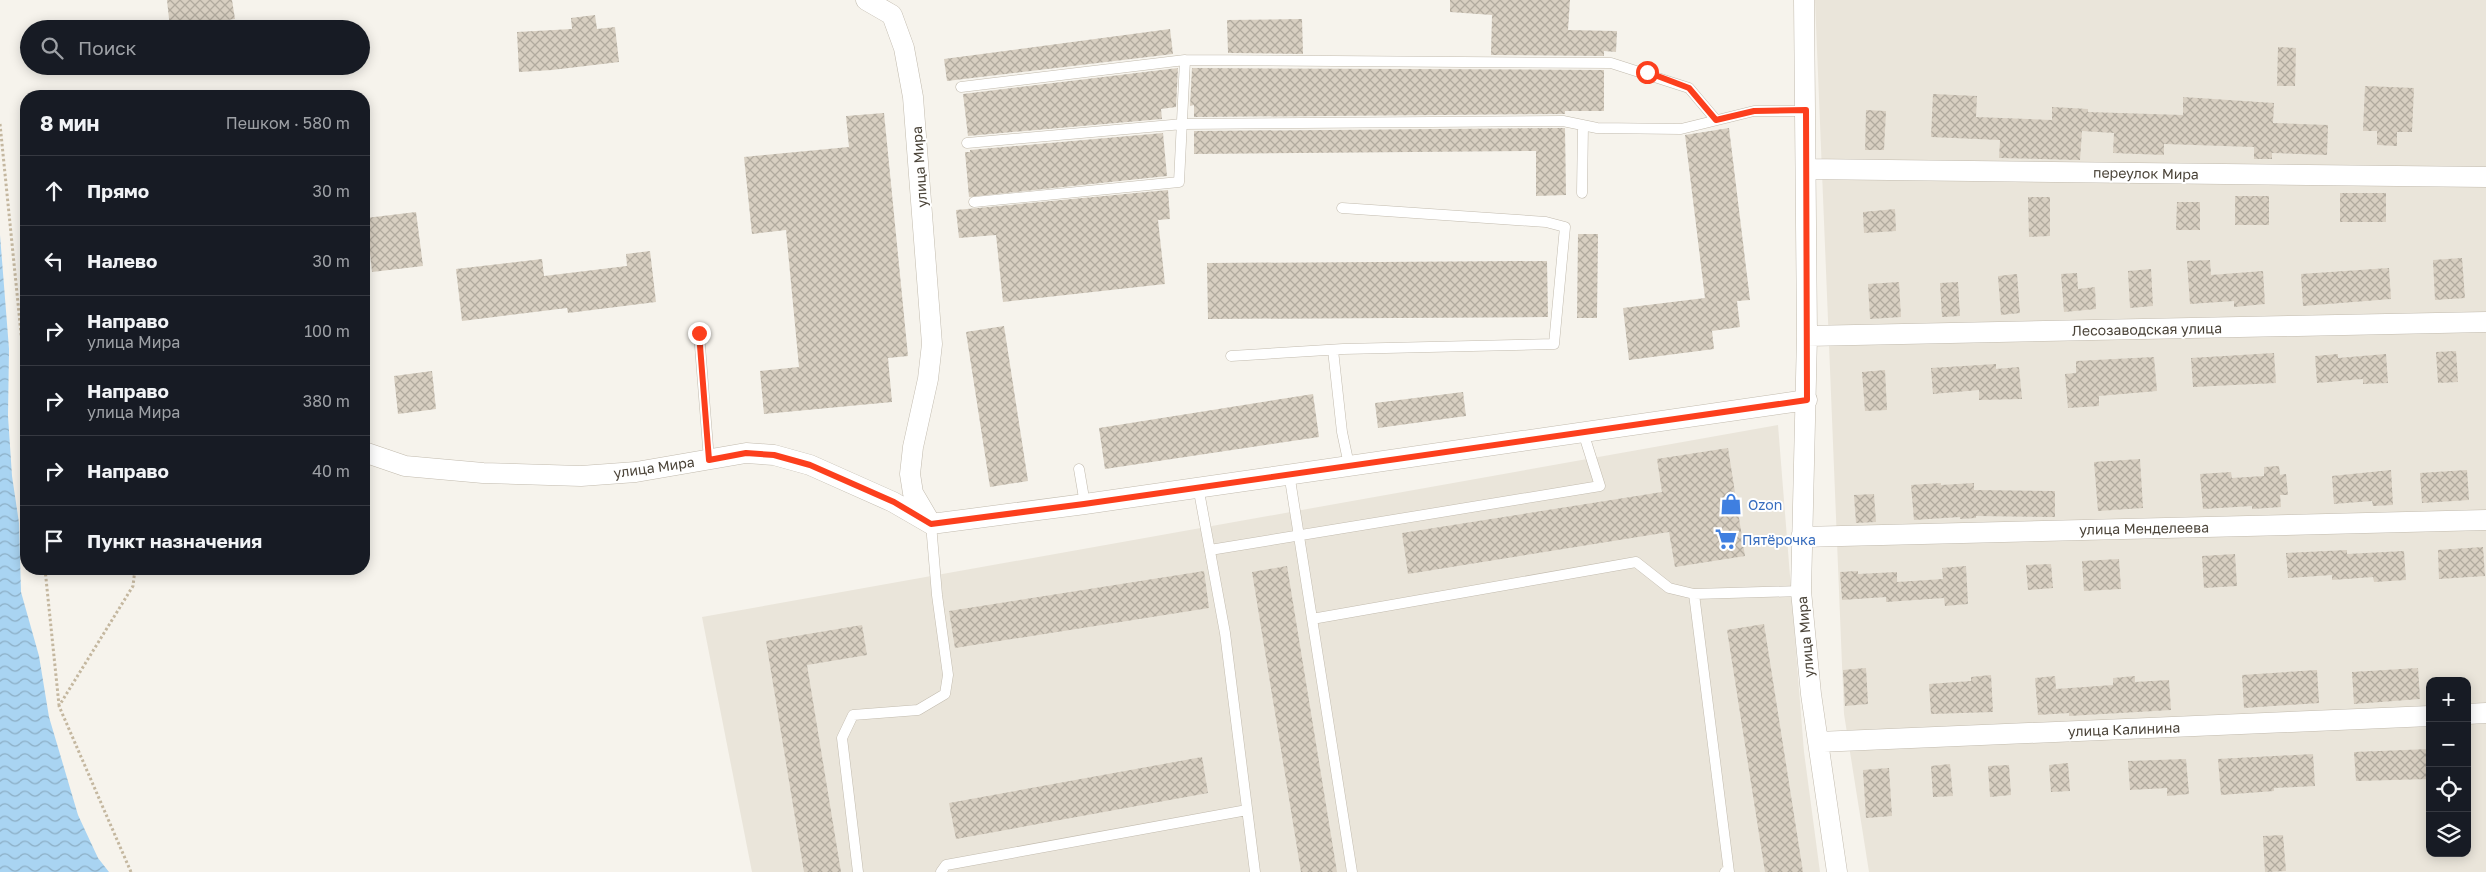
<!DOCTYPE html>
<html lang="ru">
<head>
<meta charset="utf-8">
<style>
	body { margin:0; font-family:"Golos Text",sans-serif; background:#242831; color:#f1f3f6 }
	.controls { position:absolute; right:15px; bottom:15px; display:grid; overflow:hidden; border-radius:10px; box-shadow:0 2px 12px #0003 }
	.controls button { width:45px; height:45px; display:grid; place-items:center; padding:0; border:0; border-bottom:1px solid #363941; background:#171b24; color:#f1f3f6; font:25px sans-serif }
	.stop { position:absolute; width:15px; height:15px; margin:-11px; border:4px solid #fc3f1d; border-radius:50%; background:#fff }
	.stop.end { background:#fc3f1d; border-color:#fff; box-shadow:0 1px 5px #0008 }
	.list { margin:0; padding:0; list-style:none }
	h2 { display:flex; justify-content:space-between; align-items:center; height:65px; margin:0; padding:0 20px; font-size:21px }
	h2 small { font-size:16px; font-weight:400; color:#9ea1a6 }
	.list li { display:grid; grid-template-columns:32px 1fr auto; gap:15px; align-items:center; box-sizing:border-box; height:70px; padding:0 20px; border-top:1px solid #363941 }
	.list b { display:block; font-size:19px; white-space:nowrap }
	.list p { margin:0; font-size:16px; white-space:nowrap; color:#9ea1a6 }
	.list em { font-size:16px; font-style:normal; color:#9ea1a6 }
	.icon { flex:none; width:28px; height:28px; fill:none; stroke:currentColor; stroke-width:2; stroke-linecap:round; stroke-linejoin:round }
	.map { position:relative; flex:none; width:2486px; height:872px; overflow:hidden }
	.search { position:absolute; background:#171b24; box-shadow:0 2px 12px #0003; left:20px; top:20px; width:350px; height:55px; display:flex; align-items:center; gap:12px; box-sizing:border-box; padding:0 18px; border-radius:28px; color:#9ea1a6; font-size:19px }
	.panel { position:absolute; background:#171b24; box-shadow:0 2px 12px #0003; left:20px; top:90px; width:350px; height:485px; border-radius:20px }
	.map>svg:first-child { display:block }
	.residential { fill:#eae5da; fill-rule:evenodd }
	.water { fill:url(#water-waves) }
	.building { fill:url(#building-cross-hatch) }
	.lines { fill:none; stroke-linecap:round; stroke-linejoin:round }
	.lane-casing { stroke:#c2bbae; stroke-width:11 }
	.street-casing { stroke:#c2bbae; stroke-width:21 }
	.path { stroke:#c4b79f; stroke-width:3; stroke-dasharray:2.5 2.5; stroke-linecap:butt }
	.lane { stroke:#fff; stroke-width:10 }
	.street { stroke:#fff; stroke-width:20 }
	.route { stroke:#fc3f1d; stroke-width:6 }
	.labels { text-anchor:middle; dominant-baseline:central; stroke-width:4; stroke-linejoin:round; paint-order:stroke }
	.street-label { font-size:14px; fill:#4b4439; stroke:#fff }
	.shop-label { font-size:14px; fill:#366cbe; stroke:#fff; text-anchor:start }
</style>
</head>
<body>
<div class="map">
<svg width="2486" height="872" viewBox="0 0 2486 872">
	<defs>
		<pattern id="water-waves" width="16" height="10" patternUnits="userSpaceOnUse" patternTransform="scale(1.25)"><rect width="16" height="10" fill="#a9d4f2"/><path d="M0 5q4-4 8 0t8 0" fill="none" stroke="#8caec5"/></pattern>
		<pattern id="building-cross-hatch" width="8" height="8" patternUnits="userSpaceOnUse" patternTransform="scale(1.25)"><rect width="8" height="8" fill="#d8cfc1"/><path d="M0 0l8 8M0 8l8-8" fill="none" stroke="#b1aa9e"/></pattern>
	</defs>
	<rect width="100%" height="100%" fill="#f6f3ec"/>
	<path class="residential" d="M 1815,0 L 2486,0 L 2486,872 L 1869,872 L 1844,714 ZM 2430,681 L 2467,681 L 2467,853 L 2430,853 Z
		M 1778,425 L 1804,752 L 1820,872 L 752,872 L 702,617 Z"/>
	<path class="water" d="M 0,235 L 9,349 L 8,416 L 12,476 L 19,523 L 21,592 L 39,656 L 49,717 L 78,815 L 98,858 L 109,872 L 0,872 Z"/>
	<path class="building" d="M 167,0 L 232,0 L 235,19 L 170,28 Z
		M 1450,0 L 1570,0 L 1568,30 L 1617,31 L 1616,52 L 1604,51 L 1604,56 L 1491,55 L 1492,15 L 1450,12 Z
		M 595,15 L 597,29 L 615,27 L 619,62 L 552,70 L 519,72 L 517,32 L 572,29 L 571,18 Z
		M 1302,19 L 1303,54 L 1228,53 L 1227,20 Z
		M 1170,29 L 1173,54 L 947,81 L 944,59 Z
		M 2278,47 L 2296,48 L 2295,86 L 2277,86 Z
		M 1178,68 L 1176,107 L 1161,109 L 1162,119 L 968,136 L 963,94 Z
		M 1192,68 L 1604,70 L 1604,111 L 1565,111 L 1565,114 L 1194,117 L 1194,105 L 1190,106 Z
		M 2365,86 L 2414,88 L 2412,132 L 2397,132 L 2397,146 L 2377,145 L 2377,131 L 2363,131 Z
		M 1933,94 L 1977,96 L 1976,117 L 2052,120 L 2052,107 L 2088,109 L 2088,112 L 2183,115 L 2183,97 L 2274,103 L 2273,123 L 2328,125 L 2327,155 L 2272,153 L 2272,159 L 2254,159 L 2254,147 L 2164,144 L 2164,155 L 2113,153 L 2114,133 L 2082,131 L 2080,160 L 1999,158 L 2000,140 L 1931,137 Z
		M 1866,110 L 1886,111 L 1884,150 L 1865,150 Z
		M 884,113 L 908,356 L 888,358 L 892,402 L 764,414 L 760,371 L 799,367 L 786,230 L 752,234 L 744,157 L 849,147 L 846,116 Z
		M 1562,128 L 1565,128 L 1566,195 L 1536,196 L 1536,151 L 1194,154 L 1194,131 Z
		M 1729,128 L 1750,300 L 1737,301 L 1740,327 L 1712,331 L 1714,349 L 1629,360 L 1623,308 L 1705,298 L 1685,135 Z
		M 1163,133 L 1167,176 L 969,197 L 965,152 L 970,152 L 970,150 Z
		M 1168,190 L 1170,219 L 1158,220 L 1165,284 L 1003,302 L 996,235 L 959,238 L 956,210 Z
		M 2340,193 L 2386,193 L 2386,222 L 2340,222 Z
		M 2235,196 L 2269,196 L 2269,225 L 2235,225 Z
		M 2028,197 L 2050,197 L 2050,236 L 2029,237 Z
		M 2177,202 L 2200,202 L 2200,230 L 2176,230 Z
		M 1895,209 L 1896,231 L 1864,233 L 1863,212 Z
		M 416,212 L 423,266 L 372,272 L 366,218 Z
		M 1578,234 L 1598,234 L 1597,318 L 1577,318 Z
		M 650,251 L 656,302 L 568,313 L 567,308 L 462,321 L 456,269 L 542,259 L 544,276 L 627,266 L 626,254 Z
		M 2462,258 L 2465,298 L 2435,300 L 2433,260 Z
		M 2210,260 L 2211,275 L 2263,271 L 2265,304 L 2234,307 L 2234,301 L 2190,304 L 2187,261 Z
		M 1547,261 L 1548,317 L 1208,319 L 1207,263 Z
		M 2389,268 L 2391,299 L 2303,306 L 2301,274 Z
		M 2151,269 L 2153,306 L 2130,308 L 2128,271 Z
		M 2077,273 L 2078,289 L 2095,287 L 2096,309 L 2064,312 L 2061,274 Z
		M 2017,274 L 2020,313 L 2001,315 L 1998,276 Z
		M 1899,282 L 1901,317 L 1870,319 L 1868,284 Z
		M 1958,282 L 1960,316 L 1942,317 L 1940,283 Z
		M 1004,326 L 1028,481 L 990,487 L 966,332 Z
		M 2456,351 L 2458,382 L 2438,383 L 2436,352 Z
		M 2274,353 L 2276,383 L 2193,387 L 2191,358 Z
		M 2338,354 L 2338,358 L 2386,354 L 2388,383 L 2363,384 L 2363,379 L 2317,383 L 2315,356 Z
		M 2154,357 L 2157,391 L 2099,396 L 2099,406 L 2068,408 L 2065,374 L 2076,373 L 2076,361 Z
		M 1996,364 L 1996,369 L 2019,367 L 2022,399 L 1979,400 L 1979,390 L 1933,394 L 1931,368 Z
		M 1885,370 L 1887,410 L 1865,411 L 1862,372 Z
		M 432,371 L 436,409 L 398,414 L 394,376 Z
		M 1463,392 L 1466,416 L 1378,428 L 1375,403 Z
		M 1313,394 L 1319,437 L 1105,469 L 1099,428 Z
		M 1728,448 L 1745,556 L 1675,567 L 1669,532 L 1408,574 L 1402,533 L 1662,492 L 1657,459 Z
		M 2140,459 L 2143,508 L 2098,511 L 2094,462 Z
		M 2279,466 L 2280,475 L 2286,474 L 2288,495 L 2280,495 L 2281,507 L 2252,509 L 2252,506 L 2203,509 L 2200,474 L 2231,472 L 2232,478 L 2264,476 L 2264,467 Z
		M 2391,470 L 2393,505 L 2373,506 L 2372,501 L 2334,504 L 2332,476 Z
		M 2467,470 L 2469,500 L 2422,503 L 2420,473 Z
		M 1941,483 L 1941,485 L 1974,483 L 1974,490 L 2055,491 L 2055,517 L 1976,516 L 1976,518 L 1960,519 L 1960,517 L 1914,520 L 1911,485 Z
		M 1874,494 L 1876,522 L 1856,523 L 1854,495 Z
		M 2483,547 L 2485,576 L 2439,579 L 2438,550 Z
		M 2347,550 L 2347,554 L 2404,551 L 2406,580 L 2374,582 L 2373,577 L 2332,580 L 2332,575 L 2288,578 L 2286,553 Z
		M 2235,554 L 2237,586 L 2204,588 L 2202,556 Z
		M 2119,559 L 2121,589 L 2084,591 L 2082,561 Z
		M 2051,564 L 2053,588 L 2028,590 L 2026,565 Z
		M 1287,566 L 1337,872 L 1301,872 L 1252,572 Z
		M 1966,566 L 1968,604 L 1945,606 L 1944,598 L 1886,602 L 1886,597 L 1842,600 L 1840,572 L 1858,571 L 1858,574 L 1897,572 L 1897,582 L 1943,579 L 1942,568 Z
		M 1204,571 L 1209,608 L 955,648 L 949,611 Z
		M 1764,624 L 1803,872 L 1765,872 L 1727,630 Z
		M 862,625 L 867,655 L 807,665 L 841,872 L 804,872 L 766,641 Z
		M 1866,668 L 1868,704 L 1845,706 L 1843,670 Z
		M 2418,668 L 2420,699 L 2354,704 L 2352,672 Z
		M 2317,670 L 2319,703 L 2244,708 L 2242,675 Z
		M 1991,675 L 1993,712 L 1931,714 L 1929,684 L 1971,681 L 1971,677 Z
		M 2055,676 L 2056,689 L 2113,685 L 2113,678 L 2135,676 L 2135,682 L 2169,680 L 2171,710 L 2069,716 L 2069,713 L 2038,715 L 2035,678 Z
		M 2430,749 L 2430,779 L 2356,781 L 2354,752 Z
		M 2313,754 L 2315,786 L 2274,788 L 2274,791 L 2221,795 L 2218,759 Z
		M 1202,757 L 1208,793 L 956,839 L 949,803 Z
		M 2186,759 L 2189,794 L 2167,796 L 2167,788 L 2130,790 L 2128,761 Z
		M 2068,763 L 2070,791 L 2051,792 L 2049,765 Z
		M 1950,764 L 1953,796 L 1933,797 L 1931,766 Z
		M 2009,765 L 2011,795 L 1990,797 L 1988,766 Z
		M 1889,768 L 1892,816 L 1866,818 L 1863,770 Z
		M 2283,835 L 2286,871 L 2265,872 L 2263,836 Z"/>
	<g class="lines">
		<g class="lane-casing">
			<path id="lane" d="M 1185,60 L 1611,63 L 1689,88 L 1716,120
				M 961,87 L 1185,60 L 1179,182 L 974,202
				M 967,143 L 1183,124 L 1563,121 L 1597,128 L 1681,129 L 1754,111 L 1806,111
				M 1582,193 L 1583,125
				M 699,333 L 709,460
				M 1333,350 L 1342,432 L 1349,465
				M 1231,356 L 1343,349 L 1554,344 L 1565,227 L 1546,222 L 1342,208
				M 1079,469 L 1085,504
				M 1289,473 L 1352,872
				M 1198,486 L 1225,633 L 1255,872
				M 1210,550 L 1600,486 L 1583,432
				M 1312,619 L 1636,562 L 1669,588 L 1694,594
				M 858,872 L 842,738 L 853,715 L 918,710 L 945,694 L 948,675 L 937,595 L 931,524
				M 941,872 L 946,865 L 1247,810
				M 1725,872 L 1729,872 L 1694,594 L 1801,591"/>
		</g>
		<g class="street-casing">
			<path id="street" d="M 866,0 L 892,15 L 904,48 L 913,97 L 932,344 L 928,379 L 913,447 L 910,474 L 913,493 L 930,522
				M 1804,0 L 1807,336 L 1801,591 L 1811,694 L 1837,872
				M 1806,169 L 2486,177
				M 1807,336 L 2486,322
				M 364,452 L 405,466 L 483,473 L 581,476 L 636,472 L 746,453 L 774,455 L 810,465 L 893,502 L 931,524 L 1085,504 L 1807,400
				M 1801,537 L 2486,520
				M 2467,714 L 2486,713
				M 1818,742 L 2430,716"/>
		</g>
		<path class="path" d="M 0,124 L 26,383
			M 45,569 L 59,705
			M 131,872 L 59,706 L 133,586 L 135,569"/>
		<use href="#lane" class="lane"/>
		<use href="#street" class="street"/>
	</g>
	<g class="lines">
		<path class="route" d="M 699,333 L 709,460 L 746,453 L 774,455 L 810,465 L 894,502 L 931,524 L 1084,504 L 1807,400 L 1806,110 L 1754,111 L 1716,120 L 1689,88 L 1647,72"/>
	</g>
	<defs>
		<g id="shop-bare" transform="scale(1.725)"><path d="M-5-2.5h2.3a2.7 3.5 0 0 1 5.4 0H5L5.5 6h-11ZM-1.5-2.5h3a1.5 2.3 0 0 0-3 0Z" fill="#3f7fe0" stroke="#fff" stroke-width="2.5" paint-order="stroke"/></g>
		<g id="supermarket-bare" transform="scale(1.725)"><path d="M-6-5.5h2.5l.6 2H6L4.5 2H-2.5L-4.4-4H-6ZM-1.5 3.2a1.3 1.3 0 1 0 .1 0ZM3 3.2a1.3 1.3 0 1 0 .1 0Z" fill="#3f7fe0" stroke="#fff" stroke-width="2.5" paint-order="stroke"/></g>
	</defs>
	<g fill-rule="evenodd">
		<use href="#shop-bare" x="1731" y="504"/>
		<use href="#supermarket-bare" x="1726" y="539"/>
	</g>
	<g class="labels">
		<g class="street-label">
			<text transform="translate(919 167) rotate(-94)">улица Мира</text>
			<text transform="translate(2146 173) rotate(1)">переулок Мира</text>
			<text transform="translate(2147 329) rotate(-1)">Лесозаводская улица</text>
			<text transform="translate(654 467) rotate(-8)">улица Мира</text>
			<text transform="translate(2144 528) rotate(-1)">улица Менделеева</text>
			<text transform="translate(1805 637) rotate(-95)">улица Мира</text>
			<text transform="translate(2124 729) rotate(-2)">улица Калинина</text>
		</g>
		<g class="shop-label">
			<text x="1748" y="504">Ozon</text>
			<text x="1742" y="539">Пятёрочка</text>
		</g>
	</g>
</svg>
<div class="controls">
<button>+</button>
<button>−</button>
<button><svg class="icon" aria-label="locate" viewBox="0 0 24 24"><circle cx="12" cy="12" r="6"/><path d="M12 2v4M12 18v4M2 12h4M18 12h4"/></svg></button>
<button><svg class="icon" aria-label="layers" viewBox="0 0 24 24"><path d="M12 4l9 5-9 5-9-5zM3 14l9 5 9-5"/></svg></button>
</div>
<div class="stop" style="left:1647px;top:72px"></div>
<div class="stop end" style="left:699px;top:333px"></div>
<div class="search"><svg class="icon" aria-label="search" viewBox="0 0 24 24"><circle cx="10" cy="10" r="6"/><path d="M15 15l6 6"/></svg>Поиск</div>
<section class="panel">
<h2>8 мин<small>Пешком · 580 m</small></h2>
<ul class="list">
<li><svg class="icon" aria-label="ahead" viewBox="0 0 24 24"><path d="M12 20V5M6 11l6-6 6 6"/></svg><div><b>Прямо</b></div><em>30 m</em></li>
<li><svg class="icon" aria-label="left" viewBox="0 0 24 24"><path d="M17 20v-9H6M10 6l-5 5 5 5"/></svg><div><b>Налево</b></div><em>30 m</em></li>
<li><svg class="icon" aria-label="right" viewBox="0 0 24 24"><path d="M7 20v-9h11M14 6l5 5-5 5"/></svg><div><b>Направо</b><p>улица Мира</p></div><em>100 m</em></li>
<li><svg class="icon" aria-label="right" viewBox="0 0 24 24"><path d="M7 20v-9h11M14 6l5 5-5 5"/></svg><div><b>Направо</b><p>улица Мира</p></div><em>380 m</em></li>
<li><svg class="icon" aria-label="right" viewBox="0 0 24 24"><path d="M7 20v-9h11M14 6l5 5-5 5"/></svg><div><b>Направо</b></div><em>40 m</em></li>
<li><svg class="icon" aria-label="arrive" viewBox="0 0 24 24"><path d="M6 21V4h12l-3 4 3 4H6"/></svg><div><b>Пункт назначения</b></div></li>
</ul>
</section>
</div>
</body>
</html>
